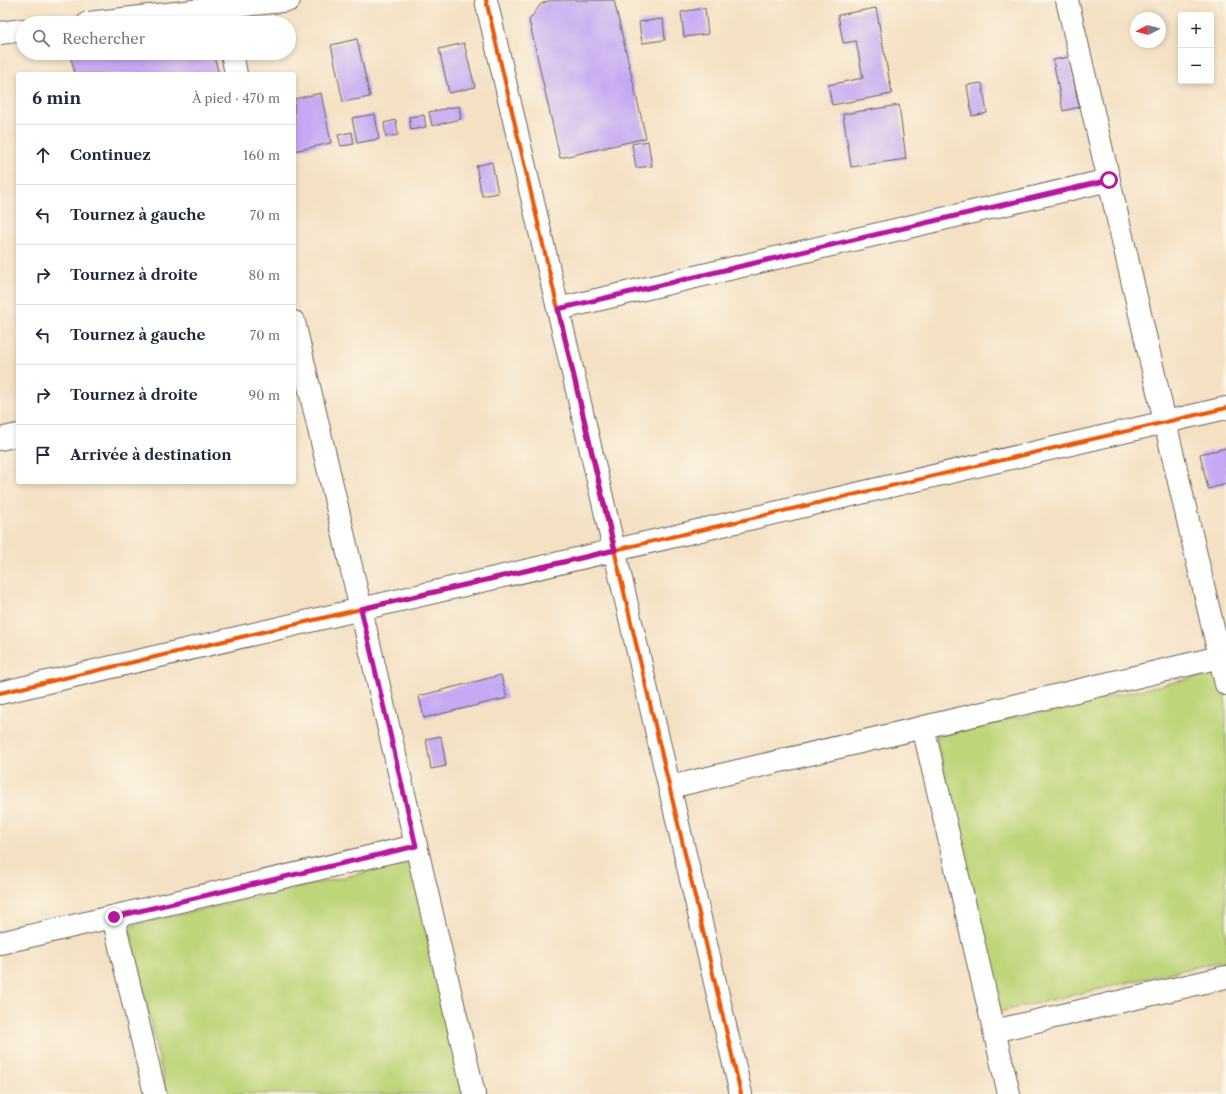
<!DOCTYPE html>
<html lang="fr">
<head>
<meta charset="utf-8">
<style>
	body { margin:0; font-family:"Libre Caslon Text",serif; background:#f6f6f7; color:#1f2937 }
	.controls { position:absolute; right:12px; top:12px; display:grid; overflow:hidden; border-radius:4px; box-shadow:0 2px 6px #0003 }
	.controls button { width:36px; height:36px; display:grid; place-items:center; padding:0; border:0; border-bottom:1px solid #e0e1e3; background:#fff; color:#1f2937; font:20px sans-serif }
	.compass { position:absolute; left:1130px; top:12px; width:36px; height:36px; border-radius:50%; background:#fff; box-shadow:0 2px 6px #0003; rotate:263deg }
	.stop { position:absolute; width:12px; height:12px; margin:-9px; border:3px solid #b5179e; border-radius:50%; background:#fff }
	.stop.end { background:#b5179e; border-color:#fff; box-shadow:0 1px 4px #0008 }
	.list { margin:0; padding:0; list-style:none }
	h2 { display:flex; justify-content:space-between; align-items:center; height:52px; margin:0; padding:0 16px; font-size:17px }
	h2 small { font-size:13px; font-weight:400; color:#747a83 }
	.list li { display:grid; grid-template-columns:26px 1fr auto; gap:12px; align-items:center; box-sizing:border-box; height:60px; padding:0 16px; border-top:1px solid #e0e1e3 }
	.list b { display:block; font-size:15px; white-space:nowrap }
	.list em { font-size:13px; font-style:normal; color:#747a83 }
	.icon { flex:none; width:22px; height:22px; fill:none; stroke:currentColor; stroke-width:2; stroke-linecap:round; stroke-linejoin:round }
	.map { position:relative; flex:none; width:1226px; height:1094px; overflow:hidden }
	.search { position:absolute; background:#fff; box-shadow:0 2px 6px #0003; left:16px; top:16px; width:280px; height:44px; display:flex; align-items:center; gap:10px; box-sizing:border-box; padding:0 14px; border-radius:22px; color:#747a83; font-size:15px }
	.panel { position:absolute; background:#fff; box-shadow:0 2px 6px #0003; left:16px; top:72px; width:280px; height:412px; border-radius:4px }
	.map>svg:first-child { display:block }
	.green { fill:#bed579; stroke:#6d784a }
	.building { fill:#c5a9f3 }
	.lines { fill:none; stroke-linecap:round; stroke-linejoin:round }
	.minor-casing { stroke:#686157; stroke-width:24 }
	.minor { stroke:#fff; stroke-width:22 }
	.cycleway-casing { stroke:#fcf5e5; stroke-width:6 }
	.cycleway { stroke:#e8590c; stroke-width:4 }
	.route { stroke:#b5179e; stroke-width:5 }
</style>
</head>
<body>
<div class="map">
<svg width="1226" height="1094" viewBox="0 0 1226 1094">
	<rect width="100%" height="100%" fill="#fcf5e5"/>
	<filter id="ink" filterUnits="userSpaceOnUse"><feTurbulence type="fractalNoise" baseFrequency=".025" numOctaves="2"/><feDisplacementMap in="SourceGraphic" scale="8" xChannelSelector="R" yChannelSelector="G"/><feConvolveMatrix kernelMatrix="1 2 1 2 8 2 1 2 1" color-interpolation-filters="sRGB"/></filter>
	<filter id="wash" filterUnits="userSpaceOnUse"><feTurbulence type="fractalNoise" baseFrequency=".012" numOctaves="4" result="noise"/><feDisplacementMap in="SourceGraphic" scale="16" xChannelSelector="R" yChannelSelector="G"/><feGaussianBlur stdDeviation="0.9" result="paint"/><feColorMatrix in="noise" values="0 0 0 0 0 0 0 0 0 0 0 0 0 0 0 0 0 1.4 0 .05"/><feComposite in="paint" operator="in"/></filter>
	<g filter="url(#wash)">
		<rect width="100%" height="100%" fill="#f4e1c4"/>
		<path class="green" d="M 1219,672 L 1226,702 L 1226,960 L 998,1012 L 936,736 Z
			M 412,862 L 464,1094 L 167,1094 L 129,926 Z"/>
		<g id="blocks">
			<path class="building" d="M 551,0 L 614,0 L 646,138 L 560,158 L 529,20 L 541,4 Z
				M 705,8 L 708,34 L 684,37 L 681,12 Z
				M 876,8 L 892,94 L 832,105 L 828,85 L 863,78 L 856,41 L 843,43 L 838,15 Z
				M 663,19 L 665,40 L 642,43 L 639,22 Z
				M 357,39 L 370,97 L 343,102 L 331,45 Z
				M 464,43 L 475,87 L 449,93 L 439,49 Z
				M 73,53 L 213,53 L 219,74 L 75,74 L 70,54 Z
				M 1069,57 L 1079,107 L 1063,111 L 1053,60 Z
				M 982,83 L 987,113 L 972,116 L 967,85 Z
				M 321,93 L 331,143 L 294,151 L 294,99 Z
				M 899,105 L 906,159 L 851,167 L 843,114 Z
				M 459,106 L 461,119 L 432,126 L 429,112 Z
				M 375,114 L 379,139 L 357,143 L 352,118 Z
				M 424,115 L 426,127 L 411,130 L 409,117 Z
				M 396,120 L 398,135 L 386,137 L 384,123 Z
				M 352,132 L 354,144 L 341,146 L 338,135 Z
				M 648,141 L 652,166 L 636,168 L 632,144 Z
				M 492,162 L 498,193 L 482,196 L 476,166 Z
				M 1226,448 L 1226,484 L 1208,489 L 1200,454 Z
				M 501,675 L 507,698 L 424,718 L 419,696 Z
				M 441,736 L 446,766 L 431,769 L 426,739 Z"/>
		</g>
	</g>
	<g filter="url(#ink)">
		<use href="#blocks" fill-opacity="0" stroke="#686157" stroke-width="1"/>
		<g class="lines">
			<g class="minor-casing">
				<path id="minor" d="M 486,0 L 741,1094
					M 1067,0 L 1226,684
					M 88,23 L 289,0
					M 0,33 L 23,30
					M 232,53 L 236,74
					M 558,309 L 1109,180
					M 294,322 L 474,1094
					M 0,439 L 18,435
					M 0,693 L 1226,408
					M 923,727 L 1009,1094
					M 670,787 L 1220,657
					M 113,917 L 155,1094
					M 0,943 L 416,846
					M 994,1031 L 1226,977"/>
			</g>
			<use href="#minor" class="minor"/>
			<g class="cycleway-casing">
				<path id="cycleway" d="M 486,0 L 741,1094
					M 0,693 L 1226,408"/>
			</g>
			<use href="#cycleway" class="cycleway"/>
		</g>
	</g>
	<g class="lines" filter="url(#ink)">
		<path class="route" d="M 114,917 L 416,846 L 361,609 L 615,550 L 558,309 L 1109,180"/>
	</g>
</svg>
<div class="controls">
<button>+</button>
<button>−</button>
</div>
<svg class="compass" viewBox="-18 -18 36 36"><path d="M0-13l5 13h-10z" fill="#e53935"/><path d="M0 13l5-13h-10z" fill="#747a83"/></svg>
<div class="stop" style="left:1109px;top:180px"></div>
<div class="stop end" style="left:114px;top:917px"></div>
<div class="search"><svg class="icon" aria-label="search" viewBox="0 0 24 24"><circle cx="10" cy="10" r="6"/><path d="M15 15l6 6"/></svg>Rechercher</div>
<section class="panel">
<h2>6 min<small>À pied · 470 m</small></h2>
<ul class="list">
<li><svg class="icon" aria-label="ahead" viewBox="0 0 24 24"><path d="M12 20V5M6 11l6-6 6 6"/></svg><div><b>Continuez</b></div><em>160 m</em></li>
<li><svg class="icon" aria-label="left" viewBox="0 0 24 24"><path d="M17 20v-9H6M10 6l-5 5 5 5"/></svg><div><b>Tournez à gauche</b></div><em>70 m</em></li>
<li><svg class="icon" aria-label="right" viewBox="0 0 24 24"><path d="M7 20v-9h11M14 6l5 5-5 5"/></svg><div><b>Tournez à droite</b></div><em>80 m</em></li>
<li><svg class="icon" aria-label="left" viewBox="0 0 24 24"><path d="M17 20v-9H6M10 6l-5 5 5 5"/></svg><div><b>Tournez à gauche</b></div><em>70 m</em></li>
<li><svg class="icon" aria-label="right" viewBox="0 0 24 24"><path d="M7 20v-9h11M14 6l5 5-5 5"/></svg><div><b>Tournez à droite</b></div><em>90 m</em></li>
<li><svg class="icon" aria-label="arrive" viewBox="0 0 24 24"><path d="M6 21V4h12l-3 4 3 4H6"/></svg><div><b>Arrivée à destination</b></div></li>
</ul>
</section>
</div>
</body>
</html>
